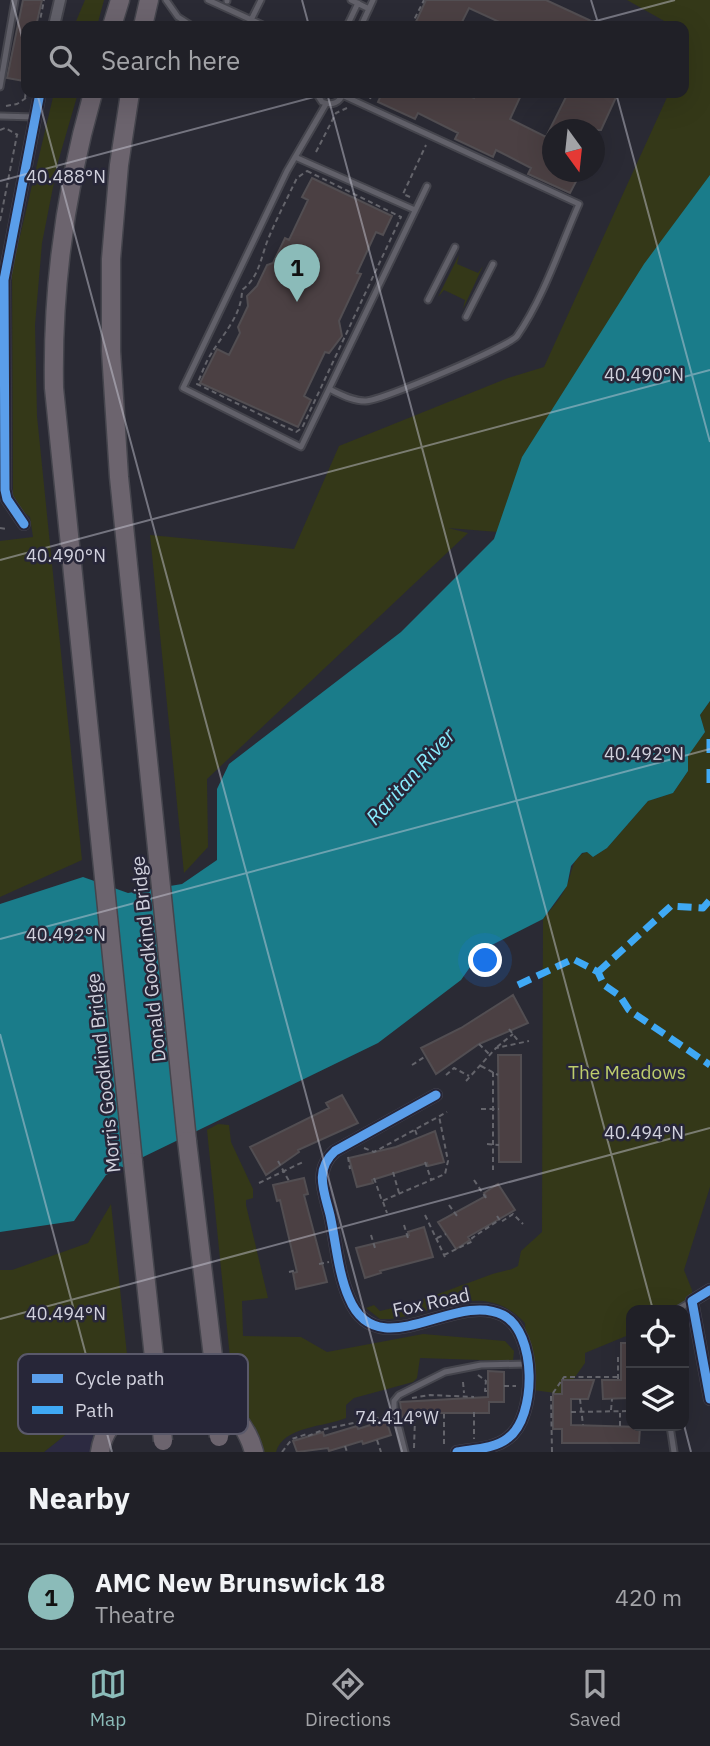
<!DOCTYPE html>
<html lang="en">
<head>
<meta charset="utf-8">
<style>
	body { margin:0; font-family:"IBM Plex Sans",sans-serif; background:#2d2d33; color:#f1f3f6 }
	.controls { position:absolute; right:21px; bottom:21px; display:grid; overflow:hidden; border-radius:14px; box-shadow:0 7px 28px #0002 }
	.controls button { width:63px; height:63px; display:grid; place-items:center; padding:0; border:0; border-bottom:2px solid #3d3e44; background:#202027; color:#f1f3f6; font:35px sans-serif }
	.compass { position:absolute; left:542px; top:119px; width:63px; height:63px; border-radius:50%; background:#202027; box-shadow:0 7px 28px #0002; rotate:165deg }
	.you { position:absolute; left:486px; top:961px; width:24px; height:24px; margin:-18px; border:5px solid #fff; border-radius:50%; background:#1a73e8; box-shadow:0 0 0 10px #1a73e833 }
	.badge { display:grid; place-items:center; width:46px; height:46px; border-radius:50%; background:#8bbbb9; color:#111; font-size:23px; font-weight:700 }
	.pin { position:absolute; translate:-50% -58px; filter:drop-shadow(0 2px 4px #0008) }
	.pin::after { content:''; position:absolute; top:37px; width:24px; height:21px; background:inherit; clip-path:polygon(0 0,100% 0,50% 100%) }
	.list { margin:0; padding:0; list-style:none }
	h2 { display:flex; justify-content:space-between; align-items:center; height:91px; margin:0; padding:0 28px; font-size:30px }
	h2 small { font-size:23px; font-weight:400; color:#a2a3a7 }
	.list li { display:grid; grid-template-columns:46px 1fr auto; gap:21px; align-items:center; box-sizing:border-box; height:105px; padding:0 28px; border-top:2px solid #3d3e44 }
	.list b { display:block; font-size:26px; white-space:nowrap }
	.list p { margin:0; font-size:23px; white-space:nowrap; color:#a2a3a7 }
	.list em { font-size:23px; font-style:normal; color:#a2a3a7 }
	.icon { flex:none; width:38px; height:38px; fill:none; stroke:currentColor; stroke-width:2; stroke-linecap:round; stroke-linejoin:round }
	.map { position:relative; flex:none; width:710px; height:1452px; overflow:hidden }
	.search { position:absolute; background:#202027; box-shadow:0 7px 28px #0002; left:21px; right:21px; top:21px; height:77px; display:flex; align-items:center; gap:18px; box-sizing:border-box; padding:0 24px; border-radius:14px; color:#a2a3a7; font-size:26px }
	.sheet { height:196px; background:#202027 }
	nav { display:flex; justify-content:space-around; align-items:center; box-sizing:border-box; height:98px; border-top:2px solid #3d3e44; background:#202027; font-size:19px; color:#a2a3a7 }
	nav a { display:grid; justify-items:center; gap:4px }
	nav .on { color:#8bbbb9 }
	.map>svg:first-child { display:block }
	.built { fill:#2c2a41 }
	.green { fill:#343818 }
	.water { fill:#1a7c8a }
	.building { fill:#4b4043; stroke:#524e52; stroke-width:2 }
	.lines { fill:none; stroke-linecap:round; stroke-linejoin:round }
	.service-casing { stroke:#45454d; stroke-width:9 }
	.minor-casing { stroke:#45454d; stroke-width:14 }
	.trunk-casing { stroke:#45454d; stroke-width:21 }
	.path { stroke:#64646b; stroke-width:2; stroke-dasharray:5 3.5; stroke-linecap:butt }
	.service { stroke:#62616a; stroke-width:5 }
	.minor { stroke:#62616a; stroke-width:10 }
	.trunk { stroke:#6c646e; stroke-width:18 }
	.trunk-bridge-casing { stroke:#45454d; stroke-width:21; stroke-linecap:butt }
	.trunk-bridge { stroke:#6c646e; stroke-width:18 }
	.quiet { stroke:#3fa9f5; stroke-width:7; stroke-dasharray:14 7; stroke-linecap:butt }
	.cycleway-casing { stroke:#272638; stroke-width:13 }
	.cycleway { stroke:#5a9eea; stroke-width:9 }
	.ticks { fill:none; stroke:#d1d1dd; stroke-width:2; stroke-opacity:0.45 }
	.labels { text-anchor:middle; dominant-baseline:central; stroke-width:5; stroke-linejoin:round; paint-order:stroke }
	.street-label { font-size:19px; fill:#d1d1dd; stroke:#272638 }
	.park-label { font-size:19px; fill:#bdcc6c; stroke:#272638 }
	.water-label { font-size:21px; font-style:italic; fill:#87ecfe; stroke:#272638 }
	.key { fill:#272638; stroke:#5a596a; stroke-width:2 }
	.key-label { font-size:19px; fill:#d1d1dd }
	.ticks-label { font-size:18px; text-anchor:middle; fill:#d1d1dd; stroke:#272638; stroke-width:5; stroke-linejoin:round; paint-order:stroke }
</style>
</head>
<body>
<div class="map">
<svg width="710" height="1452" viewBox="0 0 710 1452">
	<rect width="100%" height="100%" fill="#2a2a34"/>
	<path class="built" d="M 79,1424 L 93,1428 L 93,1452 L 44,1452 Z"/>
	<path class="green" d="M 85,0 L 104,0 L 97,26 L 74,26 Z
		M 627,0 L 710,0 L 710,223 L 498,532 L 448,528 L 468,533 L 207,779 L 208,847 L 184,873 L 150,535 L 294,549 L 339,446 L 508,378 L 544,367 L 669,93 L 684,93 L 684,26 L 673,26 Z
		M 54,93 L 78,93 L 58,162 L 42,243 L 35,325 L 37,416 L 82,860 L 0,897 L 0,541 L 33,537 L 30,517 L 17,507 L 13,495 L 12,270 Z
		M 459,255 L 457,264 L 478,273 L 483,266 L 463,309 L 465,300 L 444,290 L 438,297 Z
		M 710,701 L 710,1187 L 684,1270 L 692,1290 L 692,1301 L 677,1310 L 631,1310 L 631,1334 L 585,1353 L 585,1363 L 573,1380 L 562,1380 L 562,1394 L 527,1389 L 525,1323 C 484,1279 440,1313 391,1319 L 380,1319 L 366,1308 L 374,1305 L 380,1311 C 417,1303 451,1289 487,1276 C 498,1271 508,1272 518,1266 L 521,1251 L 542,1232 L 543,919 C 551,909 562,897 567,885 C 573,872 571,857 587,852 L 593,857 L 607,848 L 648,801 L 673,793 L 688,771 L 687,756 L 705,732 L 700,715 Z
		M 218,1124 L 229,1125 L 231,1142 L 253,1189 L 253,1198 L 246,1200 L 246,1205 L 268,1298 L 242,1301 L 243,1336 L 301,1337 L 327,1352 L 423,1334 L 505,1341 L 514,1351 L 513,1361 L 420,1358 L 417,1378 L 413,1382 L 354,1398 L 346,1405 L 346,1418 C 325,1427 283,1426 276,1452 L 260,1452 L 235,1407 L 207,1130 Z
		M 111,1204 L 133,1411 L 107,1424 L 79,1424 L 44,1452 L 0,1452 L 0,1270 L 12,1270 L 88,1243 Z"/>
	<path class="water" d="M 710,175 L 710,701 L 700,715 L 705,732 L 688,756 L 688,771 L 673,793 L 648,801 L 607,848 L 593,857 L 587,852 L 582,853 L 571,866 L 567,886 L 543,919 L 482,950 L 461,980 L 378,1043 L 106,1175 L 74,1221 L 0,1232 L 0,904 L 83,877 L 128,893 L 182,884 L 217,860 L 217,789 L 229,764 L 401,632 L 494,539 L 522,457 L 644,264 Z"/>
	<path class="building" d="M 23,0 L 42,0 L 36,26 L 26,26 L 24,81 L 7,78 Z
		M 426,0 L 546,0 L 602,26 L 508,26 L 469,8 L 460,26 L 414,26 Z
		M 382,93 L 462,93 L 474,98 L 477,93 L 522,93 L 510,119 L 546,137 L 568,93 L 618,93 L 601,130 L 552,130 L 552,172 L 581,172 L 570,193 L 528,174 L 531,168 L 496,150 L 493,157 L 455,139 L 458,133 L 418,113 L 415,119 L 378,102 Z
		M 312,178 L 392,216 L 383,235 L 376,232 L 357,273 L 361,274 L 339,321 L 342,336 L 329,353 L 325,352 L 304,396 L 311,400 L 298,427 L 200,383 L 217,349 L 229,355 L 240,333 L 238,327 L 248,306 L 247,296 L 257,286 L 267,265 L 273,263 L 285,238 L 289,240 L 308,200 L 302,197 Z
		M 513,995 L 528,1023 L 479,1044 L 436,1074 L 421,1048 L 461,1028 Z
		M 498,1055 L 521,1055 L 521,1162 L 499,1162 Z
		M 342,1095 L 358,1123 L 298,1150 L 299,1152 L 266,1175 L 250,1147 L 329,1108 L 326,1103 Z
		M 435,1131 L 444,1162 L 428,1166 L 427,1163 L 372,1180 L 373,1183 L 357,1187 L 349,1158 L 396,1147 Z
		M 304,1178 L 308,1194 L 304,1195 L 327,1282 L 296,1289 L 293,1273 L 297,1272 L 280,1200 L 277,1201 L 273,1185 Z
		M 498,1184 L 515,1210 L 468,1237 L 470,1240 L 456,1249 L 438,1222 L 486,1196 L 484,1193 Z
		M 424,1227 L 433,1257 L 380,1271 L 381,1273 L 365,1278 L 356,1248 L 409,1235 L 408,1232 Z
		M 621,1343 L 631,1343 L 629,1398 L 603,1399 L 602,1380 L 621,1380 Z
		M 488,1371 L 504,1372 L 504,1402 L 489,1402 L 489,1413 L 430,1413 L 429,1418 L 402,1418 L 400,1402 L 488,1397 Z
		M 562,1380 L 594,1380 L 588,1399 L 571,1399 L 571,1425 L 640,1427 L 639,1443 L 562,1443 L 562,1429 L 553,1429 L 553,1394 L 562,1394 Z
		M 386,1420 L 391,1435 L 363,1444 L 362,1441 L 329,1451 L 328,1448 L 297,1452 L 293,1441 L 323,1432 L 324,1436 L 357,1426 L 358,1429 Z"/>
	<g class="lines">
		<g class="service-casing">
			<path id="service" d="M 166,0 L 178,17 L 192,26
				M 208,0 L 265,26
				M 227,0 L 227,1
				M 351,0 L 369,9
				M 251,20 L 261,0
				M 347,26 L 358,3
				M 361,26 L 373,0
				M 0,87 L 15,0
				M 316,93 L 322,102 C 332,106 340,103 343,93
				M 326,104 L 287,171 L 183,388 L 301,447 L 427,186
				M 0,116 L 35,117
				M 295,157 L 415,210
				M 428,300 L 455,247
				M 466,317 L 493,264
				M 329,389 C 340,394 352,401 365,401 C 381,401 510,346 517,336 C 544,297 560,247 579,204 L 342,95
				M 677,1310 L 692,1301
				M 670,1426 L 674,1452
				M 405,1452 L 394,1408 L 394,1401 L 399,1395 L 445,1372 L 481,1365 L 527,1364"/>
		</g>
		<g class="minor-casing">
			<path id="minor" d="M 54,26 L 60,0
				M 24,524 L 7,499 L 5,490 L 4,280 L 40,93
				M 436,1095 L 335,1151 C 314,1170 324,1191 330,1215 C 336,1242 338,1273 349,1298 C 378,1368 455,1290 503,1315 C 537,1332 537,1417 508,1438 C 494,1449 474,1449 457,1452
				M 710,1290 L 692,1301 L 710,1399"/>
		</g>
		<g class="trunk-casing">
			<path id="trunk" d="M 112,26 L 120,0
				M 143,26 L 149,0
				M 93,93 C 65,191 52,286 54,388 L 133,1162
				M 130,93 L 119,165 L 111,259 L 111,351 L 119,477 L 187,1141
				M 100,1452 C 106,1411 140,1407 175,1404 C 191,1403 209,1399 223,1408 C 240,1418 249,1434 254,1452"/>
		</g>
		<path class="path" d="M 39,26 L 44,0
			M 411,26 L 424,0
			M 25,98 L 26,91
			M 370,99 L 372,94 L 377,97 L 379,93
			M 6,106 L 17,104 L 29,96
			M 0,130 L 5,128 L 18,135
			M 316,152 L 336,113 L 347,108
			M 307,171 L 401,217 L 302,428 L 296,432 L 197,384 C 202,374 205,363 211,354 C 223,334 242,315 242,290 C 260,277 261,255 269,237 C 276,220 285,203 293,186 L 297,178 Z
			M 410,197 L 403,194 L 426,145
			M 0,221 L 17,135
			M 0,528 L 7,529
			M 509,1029 L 519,1042
			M 479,1044 L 489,1054
			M 497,1047 L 513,1034
			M 412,1065 L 426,1056
			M 481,1066 L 498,1075
			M 493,1072 L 493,1170
			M 446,1075 L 454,1068 L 469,1076
			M 466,1081 L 496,1048 L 529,1041
			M 481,1109 L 499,1109
			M 415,1130 L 418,1138
			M 487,1144 L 499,1145
			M 364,1148 L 374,1152 L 447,1112
			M 348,1157 L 350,1169
			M 278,1161 L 289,1181
			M 425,1162 L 431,1179
			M 393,1172 L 399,1193
			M 374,1178 L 382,1201 L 445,1174 L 448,1161 L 439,1116
			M 474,1180 L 486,1198
			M 259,1183 L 303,1162
			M 383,1202 L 387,1213
			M 449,1205 L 457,1216
			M 425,1215 L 445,1257
			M 497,1216 L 501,1222 L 513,1214 L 523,1224
			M 404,1225 L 408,1238
			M 371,1235 L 375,1248
			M 437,1238 L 446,1234
			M 444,1255 L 473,1241 L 472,1238 L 499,1220
			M 319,1264 L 329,1262
			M 289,1272 L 297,1270
			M 618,1357 L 618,1380
			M 478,1375 L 486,1381 L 485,1391 L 488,1391
			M 463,1382 L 464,1393
			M 504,1386 L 516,1386
			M 412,1398 L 430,1395 L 474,1397
			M 580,1399 L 583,1425
			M 611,1410 L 612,1399
			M 474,1412 L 474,1439
			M 571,1412 L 631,1411
			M 620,1426 L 620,1413
			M 308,1436 L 325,1429 L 386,1416
			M 377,1440 L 381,1452
			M 444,1444 L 444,1414
			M 345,1446 L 347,1452
			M 414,1448 L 415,1418
			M 282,1452 L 292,1439 L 307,1434
			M 552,1452 L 551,1396 L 564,1377 L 618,1377"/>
		<use href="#service" class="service"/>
		<use href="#minor" class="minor"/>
		<use href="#trunk" class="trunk"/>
		<g class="trunk-bridge-casing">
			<path id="trunk-bridge" d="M 187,1141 L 214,1365 L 219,1437
				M 133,1162 L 163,1441"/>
		</g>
		<use href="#trunk-bridge" class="trunk-bridge"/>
		<path class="quiet" d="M 710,739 L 710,755
			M 710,769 L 710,785
			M 598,972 L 671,906 L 703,908 L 710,900
			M 518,985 L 573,959 L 598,972 L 604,985 L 620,996 L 629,1010 L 710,1065"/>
		<g class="cycleway-casing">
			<path id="cycleway" d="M 24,524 L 7,499 L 5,490 L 4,280 L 40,93
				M 436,1095 L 335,1151 C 314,1170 324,1191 330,1215 C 336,1242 338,1273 349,1298 C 378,1368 455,1290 503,1315 C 537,1332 537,1417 508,1438 C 494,1449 474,1449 457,1452
				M 710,1290 L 692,1301 L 710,1399"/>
		</g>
		<use href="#cycleway" class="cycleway"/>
	</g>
	<path class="ticks" d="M 12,0 L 26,52M 302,0 L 309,26M 591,0 L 599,26M 577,26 L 675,0M 37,93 L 402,1452M 327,93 L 653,1310M 616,93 L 710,442M 0,181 L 329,93M 0,560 L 710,370M 0,939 L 710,749M 0,1034 L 112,1452M 0,1319 L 710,1128M 684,1425 L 691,1452"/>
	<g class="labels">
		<g class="street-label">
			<text transform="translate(148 959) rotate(-96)">Donald Goodkind Bridge</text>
			<text transform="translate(103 1073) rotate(-96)">Morris Goodkind Bridge</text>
			<text transform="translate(431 1302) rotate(-12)">Fox Road</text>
		</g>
		<g class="park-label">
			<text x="627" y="1072">The Meadows</text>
		</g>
		<g class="water-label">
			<text transform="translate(410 776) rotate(-48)">Raritan River</text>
		</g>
	</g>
	<rect x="18" y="1354" width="230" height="80" rx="10" class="key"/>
	<rect x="32" y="1374" width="31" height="9" fill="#5a9eea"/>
	<rect x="32" y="1406" width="31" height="8" fill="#3fa9f5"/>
	<g class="key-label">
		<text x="75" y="1385">Cycle path</text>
		<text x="75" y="1417">Path</text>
	</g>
	<g class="ticks-label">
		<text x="66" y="183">40.488°N</text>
		<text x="644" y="381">40.490°N</text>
		<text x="66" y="562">40.490°N</text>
		<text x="644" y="760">40.492°N</text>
		<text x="66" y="941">40.492°N</text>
		<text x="644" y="1139">40.494°N</text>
		<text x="66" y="1320">40.494°N</text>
		<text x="397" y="1424">74.414°W</text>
	</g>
</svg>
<div class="controls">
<button><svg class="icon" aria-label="locate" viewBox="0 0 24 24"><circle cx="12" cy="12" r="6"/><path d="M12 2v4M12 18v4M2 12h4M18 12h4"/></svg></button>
<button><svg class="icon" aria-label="layers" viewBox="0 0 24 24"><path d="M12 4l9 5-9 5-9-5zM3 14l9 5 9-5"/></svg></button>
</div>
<svg class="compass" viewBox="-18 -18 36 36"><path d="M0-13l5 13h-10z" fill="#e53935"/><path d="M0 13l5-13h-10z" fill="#a2a3a7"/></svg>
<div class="you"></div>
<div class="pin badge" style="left:297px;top:302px">1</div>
<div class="search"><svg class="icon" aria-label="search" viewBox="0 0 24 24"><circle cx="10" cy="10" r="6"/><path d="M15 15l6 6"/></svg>Search here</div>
</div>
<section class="sheet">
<h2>Nearby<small></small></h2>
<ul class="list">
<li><span class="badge">1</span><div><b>AMC New Brunswick 18</b><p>Theatre</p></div><em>420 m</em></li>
</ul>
</section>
<nav>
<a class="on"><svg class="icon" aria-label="map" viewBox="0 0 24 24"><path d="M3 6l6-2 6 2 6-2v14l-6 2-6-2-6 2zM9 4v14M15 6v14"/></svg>Map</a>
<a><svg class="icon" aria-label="directions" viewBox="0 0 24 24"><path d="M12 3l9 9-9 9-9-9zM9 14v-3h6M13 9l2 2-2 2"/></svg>Directions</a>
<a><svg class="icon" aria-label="saved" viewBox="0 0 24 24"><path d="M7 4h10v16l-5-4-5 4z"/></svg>Saved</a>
</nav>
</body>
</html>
